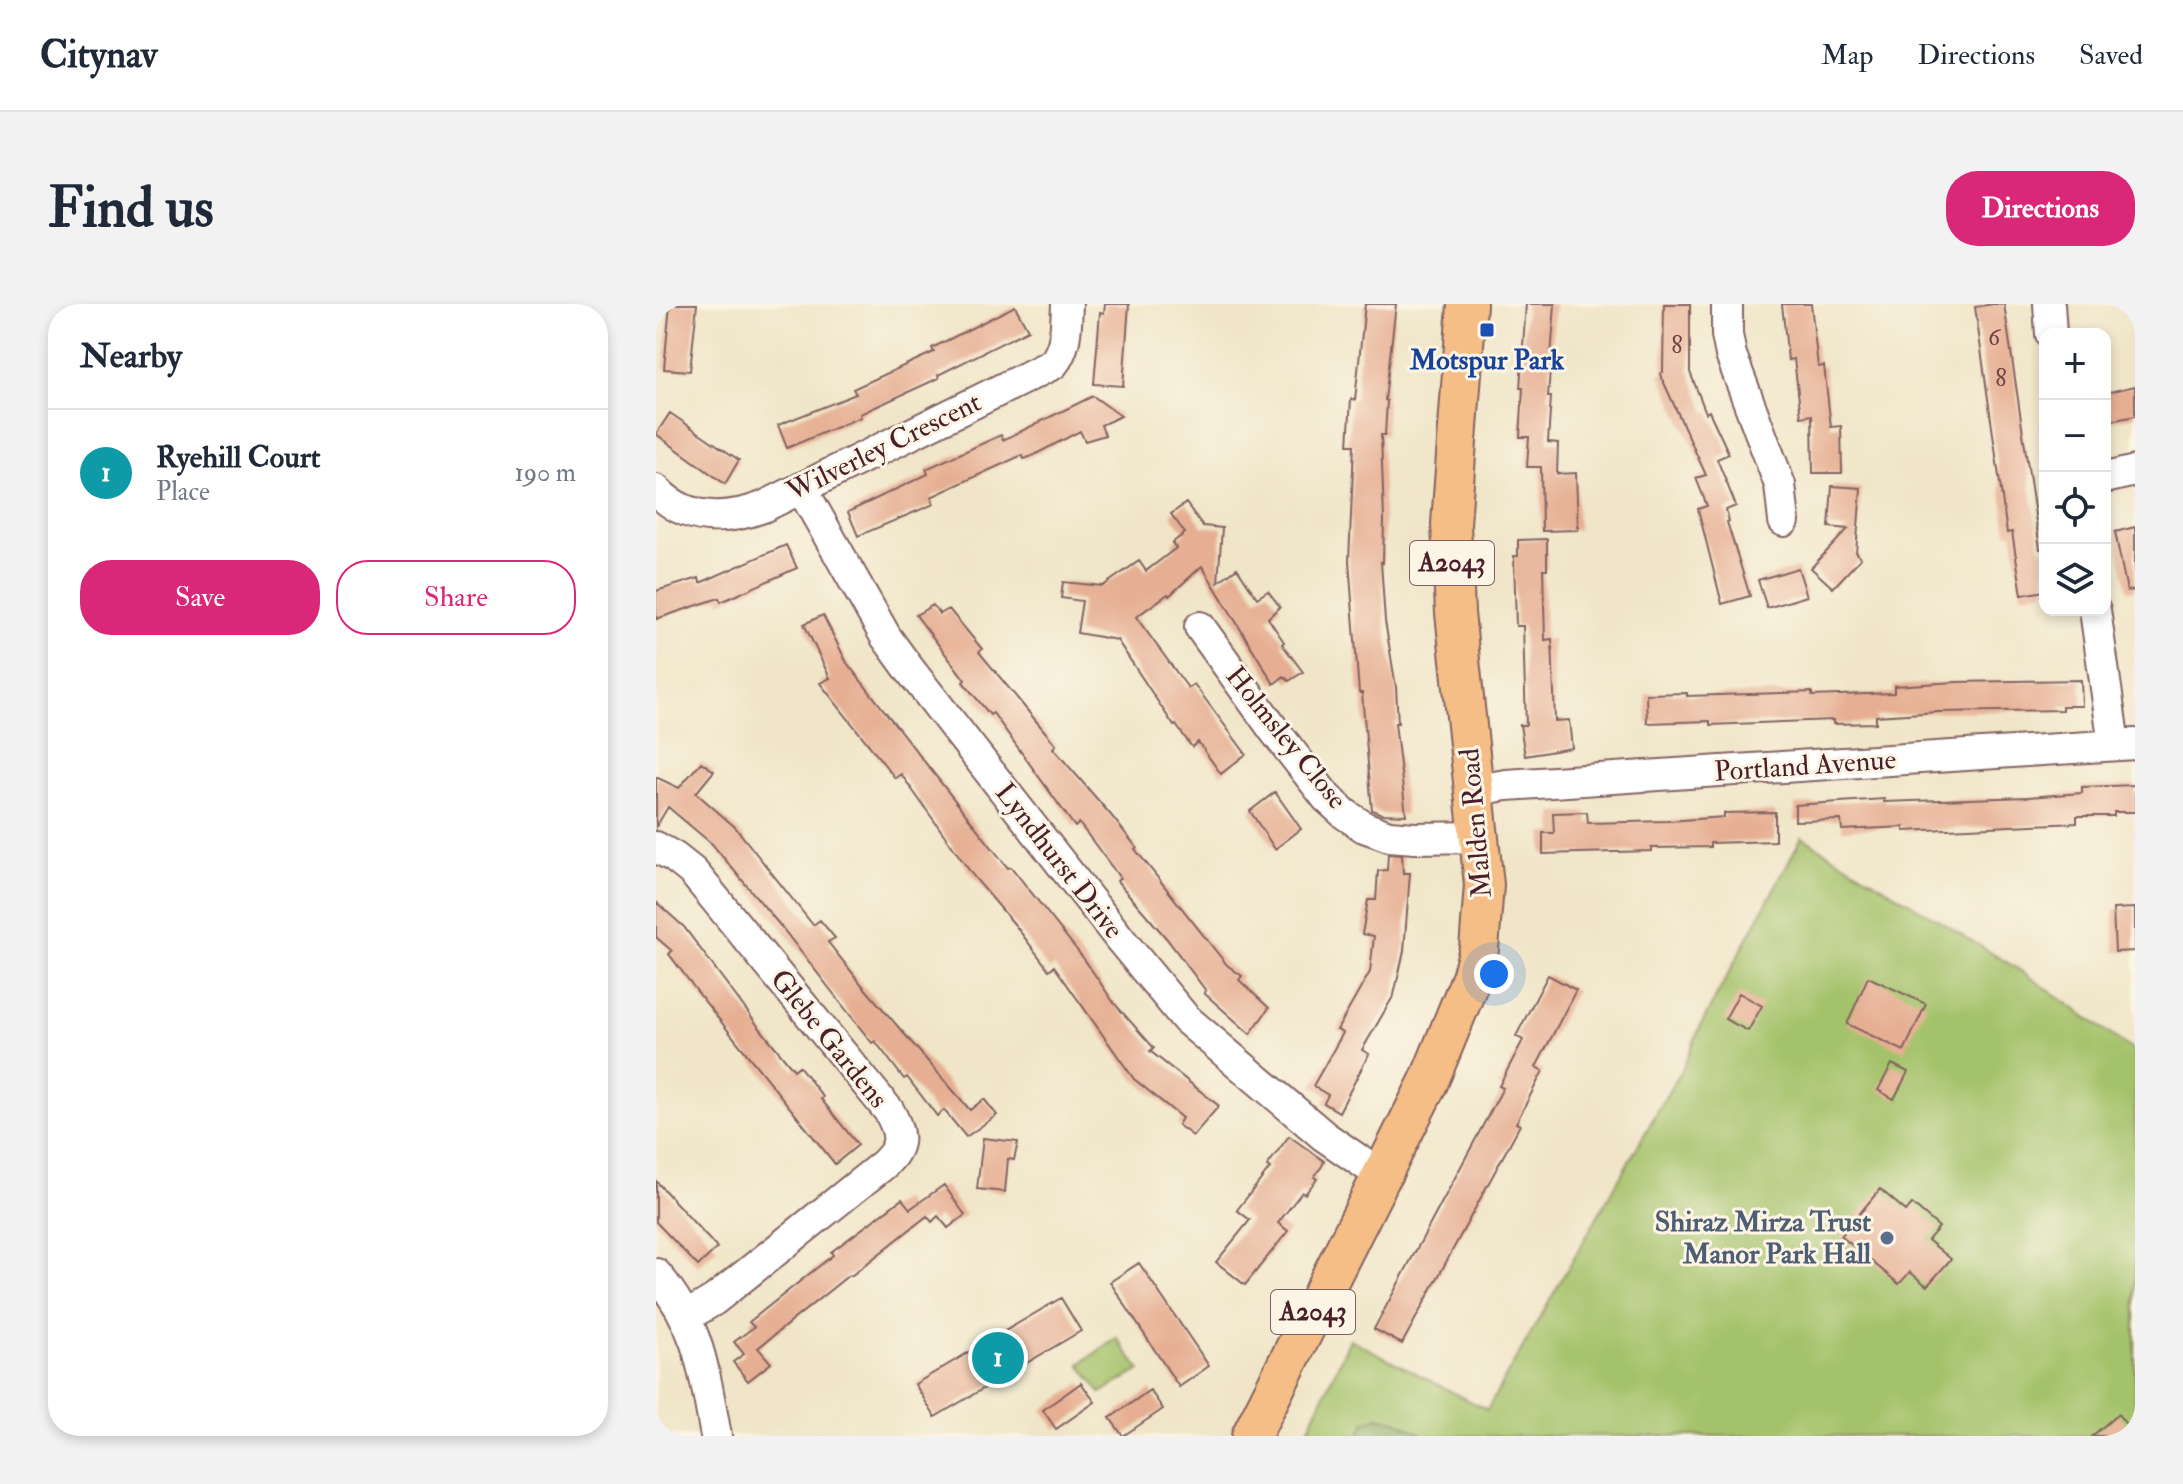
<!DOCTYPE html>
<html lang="en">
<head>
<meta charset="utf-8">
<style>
	body { margin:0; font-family:"IM FELL Double Pica",serif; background:#f2f2f3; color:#1f2937 }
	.controls { position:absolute; right:24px; top:24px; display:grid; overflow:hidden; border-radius:16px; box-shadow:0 4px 12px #0003 }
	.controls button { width:72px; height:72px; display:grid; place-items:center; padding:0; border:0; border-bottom:2px solid #e0e1e3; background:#fff; color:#1f2937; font:40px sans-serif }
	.you { position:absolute; left:838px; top:670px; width:28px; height:28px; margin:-20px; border:6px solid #fff; border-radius:50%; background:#1a73e8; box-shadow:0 0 0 12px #1a73e833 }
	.badge { display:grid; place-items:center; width:52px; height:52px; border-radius:50%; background:#db2777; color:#fff; font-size:26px; font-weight:700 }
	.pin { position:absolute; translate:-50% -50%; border:4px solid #fff; box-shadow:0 2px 8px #0006 }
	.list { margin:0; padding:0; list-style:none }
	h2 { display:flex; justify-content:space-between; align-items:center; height:104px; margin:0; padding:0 32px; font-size:34px }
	h2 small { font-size:26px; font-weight:400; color:#747a83 }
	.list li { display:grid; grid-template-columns:52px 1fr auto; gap:24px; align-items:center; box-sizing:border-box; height:128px; padding:0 32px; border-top:2px solid #e0e1e3 }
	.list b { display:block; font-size:30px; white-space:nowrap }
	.list p { margin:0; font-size:26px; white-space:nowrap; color:#747a83 }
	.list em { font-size:26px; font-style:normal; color:#747a83 }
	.actions { display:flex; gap:16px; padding:24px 32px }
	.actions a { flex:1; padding:18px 0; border:2px solid #db2777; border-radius:32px; text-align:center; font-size:28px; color:#db2777 }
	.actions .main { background:#db2777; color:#fff }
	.icon { flex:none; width:44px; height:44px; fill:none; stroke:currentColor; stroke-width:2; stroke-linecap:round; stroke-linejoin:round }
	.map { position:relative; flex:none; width:1479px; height:1132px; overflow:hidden; border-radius:32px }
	header { display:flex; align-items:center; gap:48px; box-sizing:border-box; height:112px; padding:0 40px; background:#fff; border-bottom:2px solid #e0e1e3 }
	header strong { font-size:38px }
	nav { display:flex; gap:44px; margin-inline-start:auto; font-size:28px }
	.intro { display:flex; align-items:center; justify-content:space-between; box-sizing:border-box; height:192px; padding:0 48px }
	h1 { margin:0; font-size:56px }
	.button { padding:20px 36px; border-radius:32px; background:#db2777; color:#fff; font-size:28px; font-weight:700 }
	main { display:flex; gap:48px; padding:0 48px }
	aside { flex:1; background:#fff; border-radius:32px; box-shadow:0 4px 12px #0003 }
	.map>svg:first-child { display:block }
	.green { fill:#a4c26a; stroke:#77704a; stroke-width:2 }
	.forest { fill:#83a85e; stroke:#666444; stroke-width:2 }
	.building { fill:#e6af93 }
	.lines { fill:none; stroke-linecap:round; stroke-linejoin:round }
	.minor-casing { stroke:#846462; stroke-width:34 }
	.major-casing { stroke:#846462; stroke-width:42 }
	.minor { stroke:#fff; stroke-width:30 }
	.major { stroke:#f6be87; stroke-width:38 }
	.transit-dot { fill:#1a4fb4; stroke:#fcf5e5; stroke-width:3 }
	.service-dot { fill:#5c6f8a; stroke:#fcf5e5; stroke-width:3 }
	.labels { text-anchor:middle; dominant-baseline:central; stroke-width:6; stroke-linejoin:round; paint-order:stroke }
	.number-label { font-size:24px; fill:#714345 }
	.shield { fill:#fcf5e5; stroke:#7f5f63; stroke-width:2 }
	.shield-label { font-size:26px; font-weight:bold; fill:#4a1f2b }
	.transit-label { font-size:28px; font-weight:bold; fill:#164399; stroke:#fcf5e5 }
	.street-label { font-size:28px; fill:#4a1f2b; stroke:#fcf5e5 }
	.service-label { font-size:28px; font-weight:bold; fill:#4e5e75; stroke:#fcf5e5; text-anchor:end }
</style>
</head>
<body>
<header>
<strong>Citynav</strong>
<nav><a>Map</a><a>Directions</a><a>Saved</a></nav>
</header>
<div class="intro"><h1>Find us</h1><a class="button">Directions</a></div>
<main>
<aside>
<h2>Nearby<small></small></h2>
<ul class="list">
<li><span class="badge" style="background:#0f9aa8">1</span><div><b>Ryehill Court</b><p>Place</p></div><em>190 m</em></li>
</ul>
<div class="actions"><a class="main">Save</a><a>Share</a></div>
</aside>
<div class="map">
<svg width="1479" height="1132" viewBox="0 0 1479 1132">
	<rect width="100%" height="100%" fill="#fcf5e5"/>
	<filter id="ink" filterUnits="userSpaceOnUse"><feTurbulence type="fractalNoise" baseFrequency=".0125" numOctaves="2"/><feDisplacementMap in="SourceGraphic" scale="16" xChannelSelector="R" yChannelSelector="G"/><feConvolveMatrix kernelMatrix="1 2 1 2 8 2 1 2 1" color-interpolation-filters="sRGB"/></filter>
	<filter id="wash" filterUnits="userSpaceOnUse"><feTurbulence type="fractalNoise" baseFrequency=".006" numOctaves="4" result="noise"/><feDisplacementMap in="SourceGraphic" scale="32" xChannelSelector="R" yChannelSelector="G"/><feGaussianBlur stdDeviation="1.8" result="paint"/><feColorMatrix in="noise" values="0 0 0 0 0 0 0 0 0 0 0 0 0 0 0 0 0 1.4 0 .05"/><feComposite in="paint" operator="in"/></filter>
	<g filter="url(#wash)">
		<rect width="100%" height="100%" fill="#f0e5c8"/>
		<path class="green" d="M 1146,533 L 1370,670 L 1479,748 L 1479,1132 L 649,1132 L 694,1035 L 831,1106 L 1029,759 L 1045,721 Z
			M 461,1034 L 484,1066 L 445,1089 L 424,1060 Z"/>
		<path class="forest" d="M 722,1113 L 741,1117 L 770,1132 L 703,1132 L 709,1118 Z"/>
		<g id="blocks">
			<path class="building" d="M 14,0 L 41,0 L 34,67 L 8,65 Z
				M 449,0 L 473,0 L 467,82 L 438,80 L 444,8 L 448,9 Z
				M 709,0 L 740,0 L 729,96 L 731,97 L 729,131 L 725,131 L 728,215 L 727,259 L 725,258 L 729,317 L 740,383 L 742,419 L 739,419 L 750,511 L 726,510 L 716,506 L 706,389 L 703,389 L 693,257 L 698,141 L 692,141 L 695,95 L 699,96 Z
				M 870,0 L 899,0 L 892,93 L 895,93 L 892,138 L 902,139 L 901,170 L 920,169 L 922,226 L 886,227 L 885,163 L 871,163 L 873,133 L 864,133 L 867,84 L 864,84 Z
				M 1008,0 L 1034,0 L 1034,68 L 1050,109 L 1053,107 L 1073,150 L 1061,155 L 1080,202 L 1070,206 L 1073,217 L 1071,218 L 1094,292 L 1066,300 L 1042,205 L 1051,202 L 1040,174 L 1050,171 L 1004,70 L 1007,68 Z
				M 1126,0 L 1155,0 L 1162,63 L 1168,62 L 1175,123 L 1185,122 L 1186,169 L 1157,169 L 1156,111 L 1145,113 L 1138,55 L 1132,56 Z
				M 1337,0 L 1348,0 L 1384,245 L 1389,244 L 1389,287 L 1366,291 L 1356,228 L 1351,229 L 1319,3 Z
				M 359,2 L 372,26 L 282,71 L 283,74 L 204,110 L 205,113 L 131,144 L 122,121 L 200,90 L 197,85 L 278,48 L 276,44 Z
				M 1479,82 L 1479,112 L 1449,118 L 1449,89 Z
				M 437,92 L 465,112 L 445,121 L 449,131 L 429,137 L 424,127 L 376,152 L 368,155 L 366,151 L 275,193 L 278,200 L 202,232 L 192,208 L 272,170 L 270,165 L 345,131 L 347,136 Z
				M 14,109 L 83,156 L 69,180 L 0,130 Z
				M 1176,182 L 1205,184 L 1200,249 L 1205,254 L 1177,284 L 1155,264 L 1192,225 L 1173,223 Z
				M 530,199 L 547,222 L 566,224 L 562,278 L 581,264 L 601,294 L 612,287 L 624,303 L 612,314 L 628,338 L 626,340 L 647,368 L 633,377 L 628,372 L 618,380 L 546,262 L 513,292 L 512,290 L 480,313 L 532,384 L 538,380 L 590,450 L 565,470 L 542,438 L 536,443 L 520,421 L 518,422 L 461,336 L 421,329 L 426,297 L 405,294 L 407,278 L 447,282 L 483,257 L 490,267 L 520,244 L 516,239 L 529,229 L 515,210 Z
				M 1479,223 L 1479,286 L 1471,287 L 1459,228 Z
				M 891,235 L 891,265 L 887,265 L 889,336 L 896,335 L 899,417 L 913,416 L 916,444 L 869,452 L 864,421 L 870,421 L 867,322 L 860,322 L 858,252 L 862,252 L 862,236 Z
				M 130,241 L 141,264 L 65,298 L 63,294 L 0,315 L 0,287 L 43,274 L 44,279 Z
				M 1142,264 L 1151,292 L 1111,304 L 1102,276 Z
				M 277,301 L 284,310 L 293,305 L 326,345 L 323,348 L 400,441 L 397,444 L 454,510 L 481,544 L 479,545 L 571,661 L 586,672 L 583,676 L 613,704 L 594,730 L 548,689 L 550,687 L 511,635 L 461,577 L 464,574 L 423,519 L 419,523 L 337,409 L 334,411 L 307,378 L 309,376 L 260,311 Z
				M 167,311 L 191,359 L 352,564 L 355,563 L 428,655 L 458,699 L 498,744 L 494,747 L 563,802 L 537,832 L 522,821 L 526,814 L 478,775 L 398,662 L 393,666 L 359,621 L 318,573 L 245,470 L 239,474 L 164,379 L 174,374 L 148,320 Z
				M 1425,376 L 1426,402 L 1406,402 L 1406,406 L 1282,408 L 1220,412 L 1220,419 L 1177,420 L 1177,416 L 1054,421 L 1054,417 L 991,419 L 990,390 L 1031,389 L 1031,392 L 1156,388 L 1156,392 L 1238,389 L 1238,382 L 1300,378 Z
				M 45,458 L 58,467 L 40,489 L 79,523 L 157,621 L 164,616 L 179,634 L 172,638 L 206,681 L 314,806 L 328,795 L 341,811 L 310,833 L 288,806 L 281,812 L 251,773 L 248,775 L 219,737 L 216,739 L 191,707 L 127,625 L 56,540 L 12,503 L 0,523 L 0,473 L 23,484 Z
				M 1479,481 L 1479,508 L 1458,508 L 1458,512 L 1421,512 L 1421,519 L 1248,527 L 1248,523 L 1186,526 L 1185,516 L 1139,517 L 1139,501 L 1228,495 L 1228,498 L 1372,493 L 1426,489 L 1426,483 Z
				M 619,488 L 645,525 L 619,545 L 594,507 Z
				M 931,508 L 932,519 L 1012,517 L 1068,513 L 1068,509 L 1119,508 L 1119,537 L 1054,539 L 1054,543 L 995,544 L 995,547 L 887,550 L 887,529 L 898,529 L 897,509 Z
				M 732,550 L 746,551 L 747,569 L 754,569 L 748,647 L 738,691 L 706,746 L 713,750 L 683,808 L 668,799 L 672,791 L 657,782 L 687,729 L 681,726 L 714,668 L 718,632 L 706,630 L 712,596 L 720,596 L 722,567 L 731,566 Z
				M 0,598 L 28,623 L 102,722 L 138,766 L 143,762 L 167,793 L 165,795 L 202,841 L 179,860 L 46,694 L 13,650 L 16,647 L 0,633 Z
				M 1479,604 L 1479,647 L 1459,648 L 1457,605 Z
				M 892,671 L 920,686 L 880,763 L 887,767 L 860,819 L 864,821 L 746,1040 L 718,1025 L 847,784 L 843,782 L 867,736 L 860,732 Z
				M 1212,673 L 1270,700 L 1248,747 L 1191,720 Z
				M 1083,689 L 1106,702 L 1092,727 L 1069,715 Z
				M 1236,760 L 1252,768 L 1238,795 L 1222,786 Z
				M 633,832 L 668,857 L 666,862 L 658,873 L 661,875 L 649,890 L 646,888 L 622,919 L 632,927 L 589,981 L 560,958 L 594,916 L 581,906 L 614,864 L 611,862 Z
				M 327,834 L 362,838 L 358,856 L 352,855 L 349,888 L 321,885 Z
				M 0,877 L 61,944 L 42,962 L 0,918 Z
				M 288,881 L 309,911 L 292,924 L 282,912 L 276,918 L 271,912 L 195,972 L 193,971 L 102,1044 L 115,1059 L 92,1077 L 77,1058 L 88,1050 L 78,1038 L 98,1023 L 93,1018 L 177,951 L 175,948 L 246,895 L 254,905 Z
				M 1224,885 L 1250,907 L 1256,900 L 1283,923 L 1272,936 L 1295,955 L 1271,982 L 1254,968 L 1243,980 L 1185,932 Z
				M 483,959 L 553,1062 L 523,1083 L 454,978 Z
				M 405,994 L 425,1027 L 279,1113 L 259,1080 Z
				M 425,1079 L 439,1098 L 400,1125 L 387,1106 Z
				M 494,1086 L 507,1105 L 467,1132 L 454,1114 Z
				M 1462,1110 L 1479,1132 L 1436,1132 Z"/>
		</g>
	</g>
	<g filter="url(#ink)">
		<use href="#blocks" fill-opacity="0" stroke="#846462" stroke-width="2"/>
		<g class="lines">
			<g class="minor-casing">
				<path id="minor" d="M 1071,0 L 1071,31 L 1075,51 L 1124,181 L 1128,217
					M 1393,0 L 1395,30
					M 1449,174 L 1479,167
					M 146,185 L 230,333 L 254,366 L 464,635 L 530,715 L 668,832 L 726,872
					M 0,186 C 30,218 69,217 107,203 L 397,60 C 411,43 410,21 411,0
					M 1439,306 L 1458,441
					M 544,323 L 618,426 L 671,494 L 689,510 L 708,523 L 733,532 L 759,534 L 825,533
					M 820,486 L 850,481 L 1479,440
					M 0,543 L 18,553 L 37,568 L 233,807 C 245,830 248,842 227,861 L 58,996 L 31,1012
					M 0,970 C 44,1021 48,1068 60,1132"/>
			</g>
			<g class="major-casing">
				<path id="major" d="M 595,1132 L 773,777 L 815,674 L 823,645 L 828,581 L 799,309 L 795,220 L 811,0"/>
			</g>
			<use href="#minor" class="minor"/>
			<use href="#major" class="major"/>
		</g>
	</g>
	<rect class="transit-dot" x="823" y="18" width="16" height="16" rx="4"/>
	<circle class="service-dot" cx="1231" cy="934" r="8"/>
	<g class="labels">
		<g class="number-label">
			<text x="1338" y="33">6</text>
			<text x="1021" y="41">8</text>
			<text x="1345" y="74">8</text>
		</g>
		<g class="shield">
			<rect x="754" y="237" width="84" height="44" rx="6"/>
			<rect x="615" y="986" width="84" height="44" rx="6"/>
		</g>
		<g class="shield-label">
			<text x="796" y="259">A2043</text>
			<text x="657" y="1008">A2043</text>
		</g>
		<g class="transit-label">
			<text x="831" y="56">Motspur Park</text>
		</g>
		<g class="street-label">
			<text transform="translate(228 143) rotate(-26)">Wilverley Crescent</text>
			<text transform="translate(630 434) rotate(51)">Holmsley Close</text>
			<text transform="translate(1149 462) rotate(-4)">Portland Avenue</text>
			<text transform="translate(820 519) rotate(-95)">Malden Road</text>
			<text transform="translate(403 557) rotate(52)">Lyndhurst Drive</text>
			<text transform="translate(173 735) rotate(51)">Glebe Gardens</text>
		</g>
		<g class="service-label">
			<text x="1215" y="918">Shiraz Mirza Trust<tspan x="1215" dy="32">Manor Park Hall</tspan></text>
		</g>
	</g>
</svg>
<div class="controls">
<button>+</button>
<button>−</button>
<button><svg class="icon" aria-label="locate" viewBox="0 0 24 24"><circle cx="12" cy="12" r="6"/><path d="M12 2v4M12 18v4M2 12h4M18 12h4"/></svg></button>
<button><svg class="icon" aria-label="layers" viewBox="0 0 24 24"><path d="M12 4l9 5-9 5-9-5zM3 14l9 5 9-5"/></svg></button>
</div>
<div class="you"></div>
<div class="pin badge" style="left:342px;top:1054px;background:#0f9aa8">1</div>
</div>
</main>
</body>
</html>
